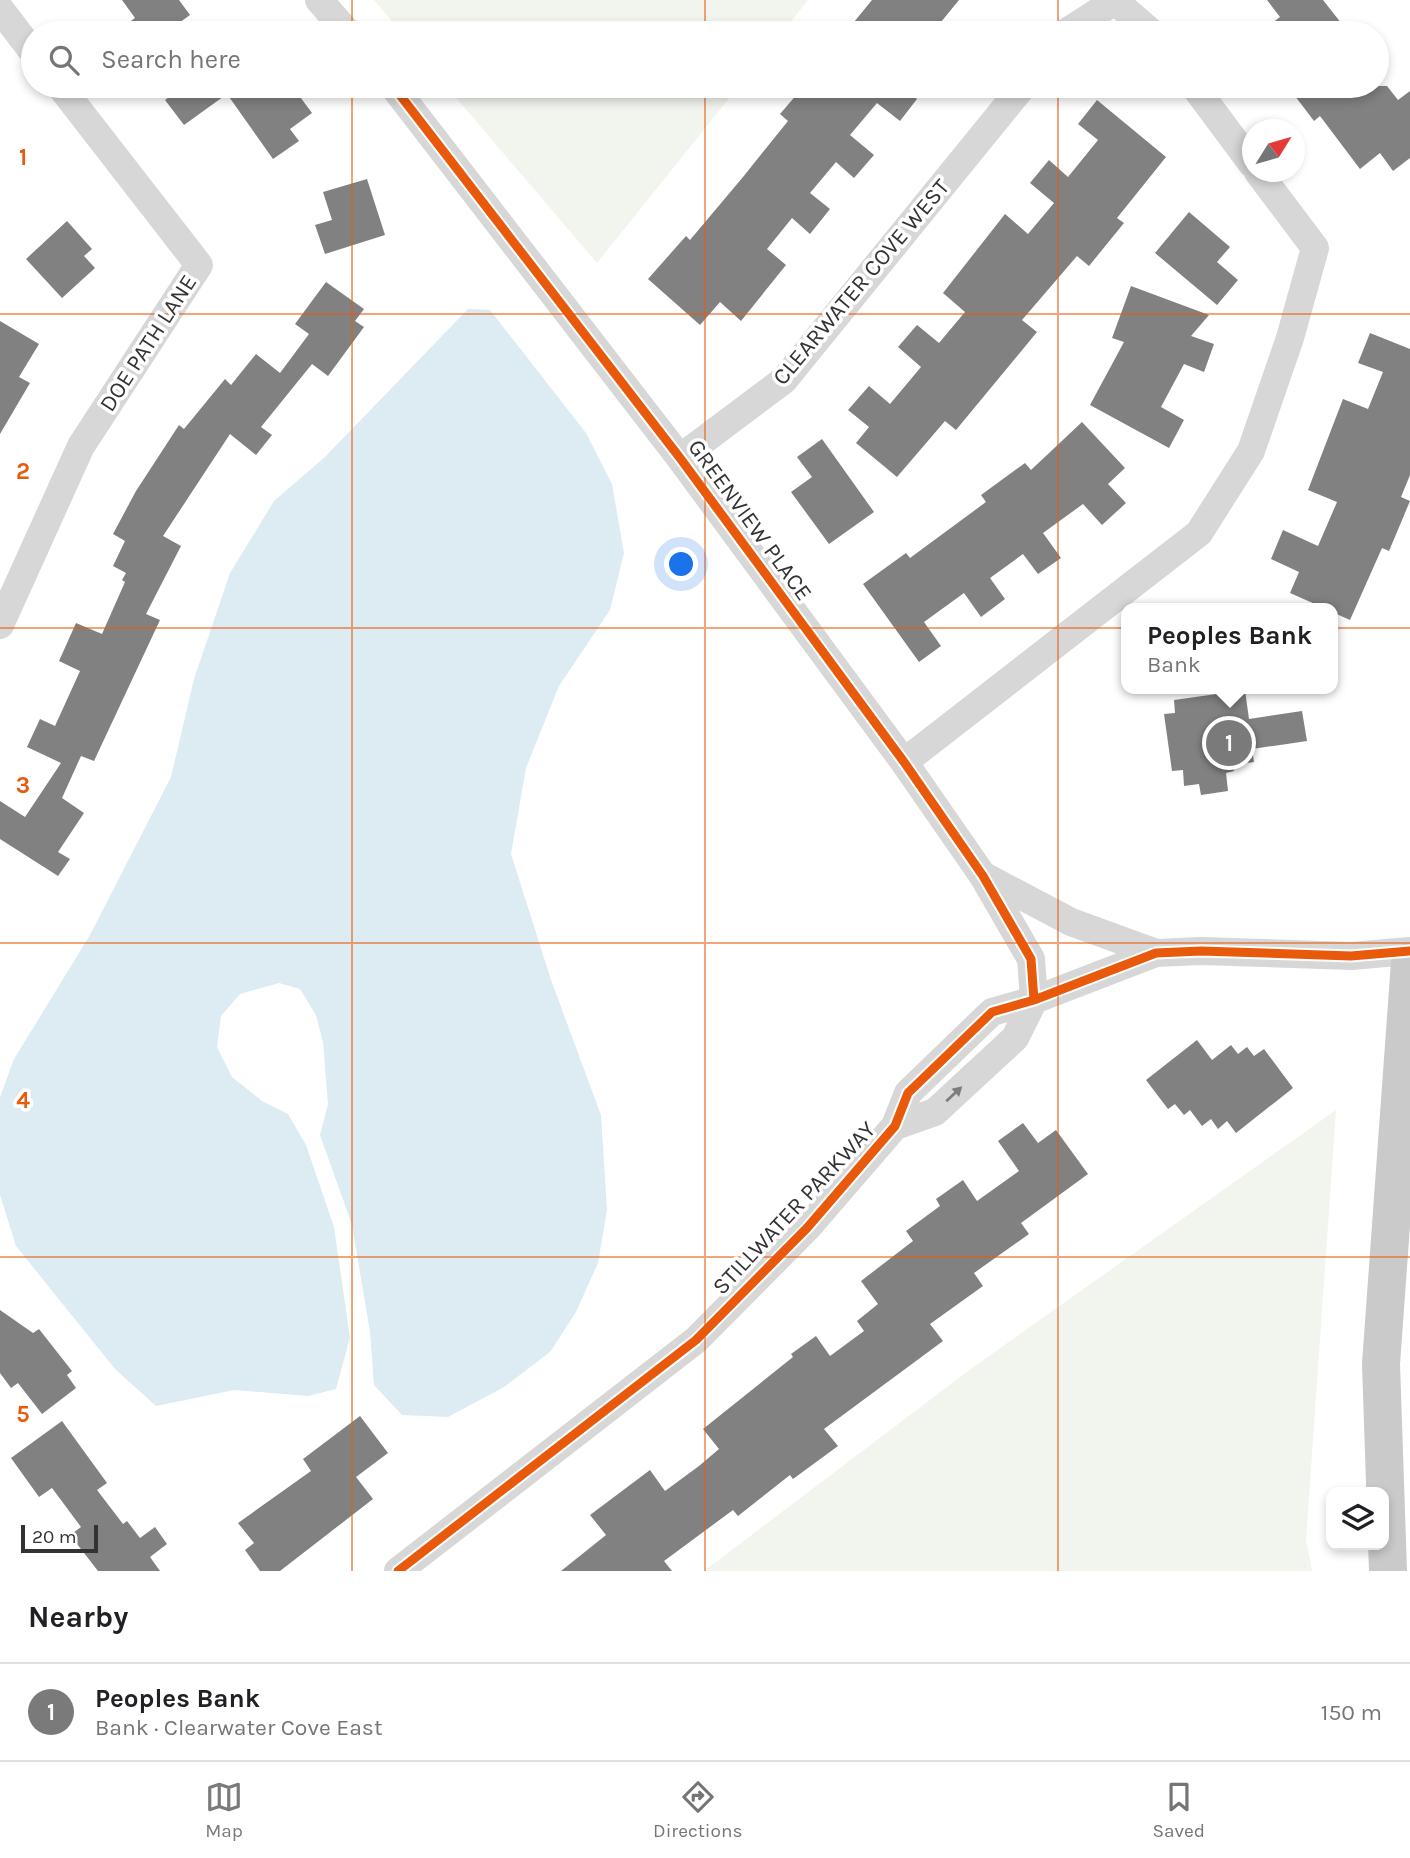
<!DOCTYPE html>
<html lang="en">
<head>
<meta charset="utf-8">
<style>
	body { margin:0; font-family:Karla,sans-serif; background:#f6f6f6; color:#202124 }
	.controls { position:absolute; right:21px; bottom:21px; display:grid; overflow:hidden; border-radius:14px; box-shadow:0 4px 10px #0003 }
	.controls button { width:63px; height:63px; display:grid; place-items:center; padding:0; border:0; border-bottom:2px solid #e0e0e0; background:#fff; color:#202124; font:35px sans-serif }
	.compass { position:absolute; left:1242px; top:119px; width:63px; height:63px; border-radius:50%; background:#fff; box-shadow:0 4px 10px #0003; rotate:53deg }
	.scale { position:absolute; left:21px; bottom:18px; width:77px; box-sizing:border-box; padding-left:7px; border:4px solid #333; border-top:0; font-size:19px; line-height:24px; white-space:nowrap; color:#333; -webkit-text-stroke:5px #fff; paint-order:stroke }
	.you { position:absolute; left:682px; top:565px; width:24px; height:24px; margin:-18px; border:5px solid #fff; border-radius:50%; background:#1a73e8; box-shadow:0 0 0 10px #1a73e833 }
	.badge { display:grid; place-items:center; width:46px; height:46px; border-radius:50%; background:#7a7a7a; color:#fff; font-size:23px; font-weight:700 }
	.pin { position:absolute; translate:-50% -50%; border:4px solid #fff; box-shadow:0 2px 7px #0006 }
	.popup { position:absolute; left:1121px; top:603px; width:217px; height:91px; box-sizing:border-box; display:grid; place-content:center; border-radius:14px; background:#fff; filter:drop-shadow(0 2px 5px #0005); font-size:23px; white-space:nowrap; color:#757577 }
	.popup b { font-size:26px; color:#202124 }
	.popup::after { content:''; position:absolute; left:50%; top:100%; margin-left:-14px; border:14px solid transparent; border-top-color:#fff }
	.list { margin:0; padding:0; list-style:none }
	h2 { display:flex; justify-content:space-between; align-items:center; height:91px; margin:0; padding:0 28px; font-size:30px }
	h2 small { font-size:23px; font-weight:400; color:#757577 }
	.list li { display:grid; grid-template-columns:46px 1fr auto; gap:21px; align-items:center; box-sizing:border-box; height:98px; padding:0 28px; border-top:2px solid #e0e0e0 }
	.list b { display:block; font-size:26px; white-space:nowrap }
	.list p { margin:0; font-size:23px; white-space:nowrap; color:#757577 }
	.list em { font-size:23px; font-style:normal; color:#757577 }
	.icon { flex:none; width:38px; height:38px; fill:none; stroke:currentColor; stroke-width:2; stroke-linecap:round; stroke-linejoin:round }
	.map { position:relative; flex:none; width:1410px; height:1571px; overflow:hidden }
	.search { position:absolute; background:#fff; box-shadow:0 4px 10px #0003; left:21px; right:21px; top:21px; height:77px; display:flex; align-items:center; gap:18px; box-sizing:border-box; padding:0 24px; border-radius:38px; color:#757577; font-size:26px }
	.sheet { height:189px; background:#fff }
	nav { display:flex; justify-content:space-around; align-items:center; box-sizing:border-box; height:98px; border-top:2px solid #e0e0e0; background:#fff; font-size:19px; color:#757577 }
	nav a { display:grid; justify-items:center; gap:4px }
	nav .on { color:#7a7a7a }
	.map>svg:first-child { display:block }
	.green { fill:#f1f5ed }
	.water { fill:#ddebf3 }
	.building { fill:#818181 }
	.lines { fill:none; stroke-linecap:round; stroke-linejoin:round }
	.street { stroke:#d7d7d7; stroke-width:28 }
	.primary { stroke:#cacaca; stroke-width:38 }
	.cycleway-casing { stroke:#fff; stroke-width:13 }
	.cycleway { stroke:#e8590c; stroke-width:9 }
	.oneway { fill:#7d7d7d }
	.grid { fill:none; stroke:#e8590c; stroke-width:2; stroke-opacity:0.55 }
	.labels { text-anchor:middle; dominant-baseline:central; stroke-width:7; stroke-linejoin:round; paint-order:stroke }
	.street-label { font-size:23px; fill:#333; stroke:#fff }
	.grid-label { font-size:23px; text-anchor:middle; font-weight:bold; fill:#e8590c; stroke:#fff; stroke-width:7; stroke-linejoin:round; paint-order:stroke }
</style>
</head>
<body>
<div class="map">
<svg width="1410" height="1571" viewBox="0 0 1410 1571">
	<rect width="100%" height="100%" fill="#fff"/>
	<path class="green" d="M 374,0 L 808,0 L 782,33 L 402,33 Z
		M 446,86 L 739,86 L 597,263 Z
		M 1336,1110 L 1306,1540 L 1312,1571 L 704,1571 L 972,1368 Z"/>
	<path class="water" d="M 468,309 L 490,310 L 586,433 L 612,484 L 624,553 L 610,610 L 559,686 L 526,768 L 511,854 L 551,980 L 601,1115 L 607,1210 L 598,1263 L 576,1312 L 550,1352 L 504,1387 L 448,1417 L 402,1415 L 374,1385 L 370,1332 L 352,1225 L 320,1135 L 328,1104 L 323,1042 L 316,1015 L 300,989 L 279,983 L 240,994 L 221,1016 L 217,1047 L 232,1077 L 262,1101 L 288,1114 L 306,1145 L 334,1227 L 350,1338 L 336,1389 L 308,1396 L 234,1390 L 156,1406 L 115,1369 L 16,1246 L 0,1195 L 0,1097 L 14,1059 L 90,935 L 171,777 L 194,679 L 230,573 L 274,501 L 325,457 Z"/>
	<path class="building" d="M 122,0 L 179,0 L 190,15 L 165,33 L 114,33 L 135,18 Z
		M 872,0 L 959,0 L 932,33 L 845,33 Z
		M 1267,0 L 1323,0 L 1349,33 L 1259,33 L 1280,17 Z
		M 184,86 L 292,86 L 312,113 L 290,129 L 299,141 L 273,159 L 227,94 L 184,125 L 165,100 Z
		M 804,86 L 902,86 L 917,99 L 900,121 L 877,103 L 850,135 L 874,155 L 854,178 L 836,162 L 810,193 L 830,209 L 810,234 L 792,218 L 767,249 L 786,265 L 741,321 L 720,302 L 700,325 L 648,279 L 686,236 L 690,240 L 743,177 L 788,121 L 780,114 Z
		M 1308,86 L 1387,86 L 1398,100 L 1410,91 L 1410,158 L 1393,171 L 1380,153 L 1360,169 L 1320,116 L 1314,121 L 1295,96 Z
		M 1097,100 L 1166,157 L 1117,218 L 1124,223 L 1089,266 L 1077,256 L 1022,320 L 1037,332 L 956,430 L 945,421 L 897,477 L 856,443 L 869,427 L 848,410 L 869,386 L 890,404 L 921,367 L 898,347 L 917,325 L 939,343 L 965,312 L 943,293 L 1005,214 L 1028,234 L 1054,203 L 1030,183 L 1049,160 L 1068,177 L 1098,140 L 1078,124 Z
		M 367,179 L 385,235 L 325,254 L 315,225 L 332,220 L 323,192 Z
		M 1189,212 L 1230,247 L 1217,262 L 1238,280 L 1217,305 L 1155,253 Z
		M 67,221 L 92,249 L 84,256 L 95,268 L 62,298 L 26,259 Z
		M 326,282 L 364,309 L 355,321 L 364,327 L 328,376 L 312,364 L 261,427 L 272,435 L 256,455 L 230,434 L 163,536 L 181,546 L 146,614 L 160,620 L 94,761 L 81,756 L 62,798 L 84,813 L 58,852 L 70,859 L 58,876 L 0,839 L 0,801 L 25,817 L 61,763 L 27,747 L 40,719 L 55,726 L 80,671 L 59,661 L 76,623 L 102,634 L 125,582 L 122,580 L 126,573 L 113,566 L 125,541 L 113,534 L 136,491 L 179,425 L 184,429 L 225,379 L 231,385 L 256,354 L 280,373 L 309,334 L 295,324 Z
		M 1131,286 L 1209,315 L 1191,336 L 1214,344 L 1204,372 L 1184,364 L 1161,407 L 1184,420 L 1169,448 L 1090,405 L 1124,342 L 1112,338 Z
		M 0,321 L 39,344 L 19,377 L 30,383 L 0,434 Z
		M 1370,333 L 1410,349 L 1410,475 L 1401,497 L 1410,501 L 1389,551 L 1382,548 L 1350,620 L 1332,612 L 1332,608 L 1324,608 L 1290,593 L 1299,572 L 1271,559 L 1283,530 L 1318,546 L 1337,502 L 1308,490 L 1343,399 L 1368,409 L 1383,372 L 1358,363 Z
		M 1082,422 L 1125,468 L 1108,484 L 1126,503 L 1102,525 L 1083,504 L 1043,533 L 1061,558 L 1038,574 L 1023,554 L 990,578 L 1005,599 L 981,617 L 964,593 L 924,622 L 941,646 L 919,662 L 863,584 L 906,553 L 910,558 L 986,502 L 981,495 L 1025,463 L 1031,470 Z
		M 822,439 L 874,512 L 829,544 L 791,492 L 812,477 L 797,457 Z
		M 1245,690 L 1249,719 L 1302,711 L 1307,741 L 1252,749 L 1254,762 L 1233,765 L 1234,771 L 1226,773 L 1228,791 L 1201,795 L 1199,784 L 1184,786 L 1183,770 L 1172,771 L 1164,714 L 1175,713 L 1174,700 Z
		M 1197,1040 L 1212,1060 L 1231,1045 L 1238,1054 L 1247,1047 L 1254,1056 L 1264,1049 L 1293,1088 L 1236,1133 L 1227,1121 L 1218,1129 L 1211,1119 L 1202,1126 L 1190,1110 L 1184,1115 L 1175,1104 L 1168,1109 L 1146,1080 Z
		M 1023,1123 L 1038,1143 L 1056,1130 L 1088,1174 L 1021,1223 L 1029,1234 L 974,1273 L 983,1286 L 930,1324 L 943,1341 L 824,1429 L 838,1446 L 793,1479 L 790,1475 L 738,1516 L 733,1510 L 664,1561 L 672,1571 L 561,1571 L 606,1535 L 590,1515 L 650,1470 L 665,1491 L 699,1466 L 719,1449 L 703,1429 L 793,1357 L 791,1354 L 816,1336 L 830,1356 L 864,1331 L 857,1321 L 878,1304 L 861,1281 L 913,1241 L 906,1231 L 940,1206 L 936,1199 L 963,1180 L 977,1201 L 1019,1171 L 998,1141 Z
		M 0,1310 L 33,1333 L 39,1329 L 72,1371 L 67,1375 L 76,1388 L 42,1414 L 18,1383 L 11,1388 L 0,1373 Z
		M 360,1416 L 388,1453 L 356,1477 L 373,1499 L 280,1571 L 260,1571 L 245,1550 L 254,1543 L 238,1523 L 311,1471 L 303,1459 Z
		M 62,1421 L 107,1483 L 97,1490 L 123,1524 L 127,1521 L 140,1538 L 155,1527 L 167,1544 L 150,1557 L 160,1571 L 98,1571 L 70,1535 L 81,1527 L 52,1488 L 39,1497 L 11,1458 Z"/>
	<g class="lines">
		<path class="street" d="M 319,0 L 348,33
			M 0,9 L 33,52
			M 1065,33 L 1115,1 L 1152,33
			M 393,86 L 680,458 L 904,762 L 983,876 L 1031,959 L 1034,1000
			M 1194,86 L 1252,164
			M 680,458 L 784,380 L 1023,86
			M 0,625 L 81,446 L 199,265 L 60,86
			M 904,762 L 1199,533 L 1251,451 L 1290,338 L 1315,248 L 1258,172
			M 984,876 L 1071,922 L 1156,953
			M 895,1126 L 935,1112 L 1015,1038 L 1034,1000
			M 398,1571 L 696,1340 L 807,1228 L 895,1126 L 908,1093 L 992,1012 L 1034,1000 L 1156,953 L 1201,951 L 1351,956 L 1410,951"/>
		<path class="primary" d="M 1388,1571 L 1381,1364 L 1410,962"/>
		<g class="cycleway-casing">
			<path id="cycleway" d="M 393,86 L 680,458 L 904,762 L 983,876 L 1031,959 L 1034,1000
				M 398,1571 L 696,1340 L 807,1228 L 895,1126 L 908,1093 L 992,1012 L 1034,1000 L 1156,953 L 1201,951 L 1351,956 L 1410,951"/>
		</g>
		<use href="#cycleway" class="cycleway"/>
	</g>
	<defs><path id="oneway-solid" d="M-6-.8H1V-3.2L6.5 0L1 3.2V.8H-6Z" transform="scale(1.75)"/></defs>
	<use class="oneway" href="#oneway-solid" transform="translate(954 1094) rotate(-43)"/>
	<path class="grid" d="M 352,0 L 352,33M 705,0 L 705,33M 1058,0 L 1058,33M 352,86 L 352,1571M 705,86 L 705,1571M 1058,86 L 1058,1571M 0,314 L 1410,314M 0,628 L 1410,628M 0,943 L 1410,943M 0,1257 L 1410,1257"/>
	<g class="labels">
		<g class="street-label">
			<text transform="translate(861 282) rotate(-50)">CLEARWATER COVE WEST</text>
			<text transform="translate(148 343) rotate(-57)">DOE PATH LANE</text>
			<text transform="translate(750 520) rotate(54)">GREENVIEW PLACE</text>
			<text transform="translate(794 1208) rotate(-47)">STILLWATER PARKWAY</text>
		</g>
	</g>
	<g class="grid-label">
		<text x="23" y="165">1</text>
		<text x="23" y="479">2</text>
		<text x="23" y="793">3</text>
		<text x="23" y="1108">4</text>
		<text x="23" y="1422">5</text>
	</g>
</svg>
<div class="controls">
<button><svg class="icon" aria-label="layers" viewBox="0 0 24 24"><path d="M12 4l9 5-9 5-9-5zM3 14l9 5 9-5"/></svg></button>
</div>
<svg class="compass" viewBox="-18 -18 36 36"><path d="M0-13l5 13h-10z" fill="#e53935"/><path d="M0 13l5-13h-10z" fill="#757577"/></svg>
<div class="scale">20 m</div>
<div class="you"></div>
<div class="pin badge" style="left:1229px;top:743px">1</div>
<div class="popup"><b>Peoples Bank</b>Bank</div>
<div class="search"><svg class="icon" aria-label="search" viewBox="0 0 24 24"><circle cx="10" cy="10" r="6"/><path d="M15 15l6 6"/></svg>Search here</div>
</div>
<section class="sheet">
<h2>Nearby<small></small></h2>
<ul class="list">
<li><span class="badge">1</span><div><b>Peoples Bank</b><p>Bank · Clearwater Cove East</p></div><em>150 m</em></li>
</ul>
</section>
<nav>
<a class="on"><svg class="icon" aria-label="map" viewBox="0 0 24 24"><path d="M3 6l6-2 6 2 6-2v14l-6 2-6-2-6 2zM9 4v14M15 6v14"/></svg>Map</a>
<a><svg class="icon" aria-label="directions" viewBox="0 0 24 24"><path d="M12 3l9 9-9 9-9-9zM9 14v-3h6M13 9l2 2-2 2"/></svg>Directions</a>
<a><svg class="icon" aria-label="saved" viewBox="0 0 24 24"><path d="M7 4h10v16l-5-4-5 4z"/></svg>Saved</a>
</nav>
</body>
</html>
